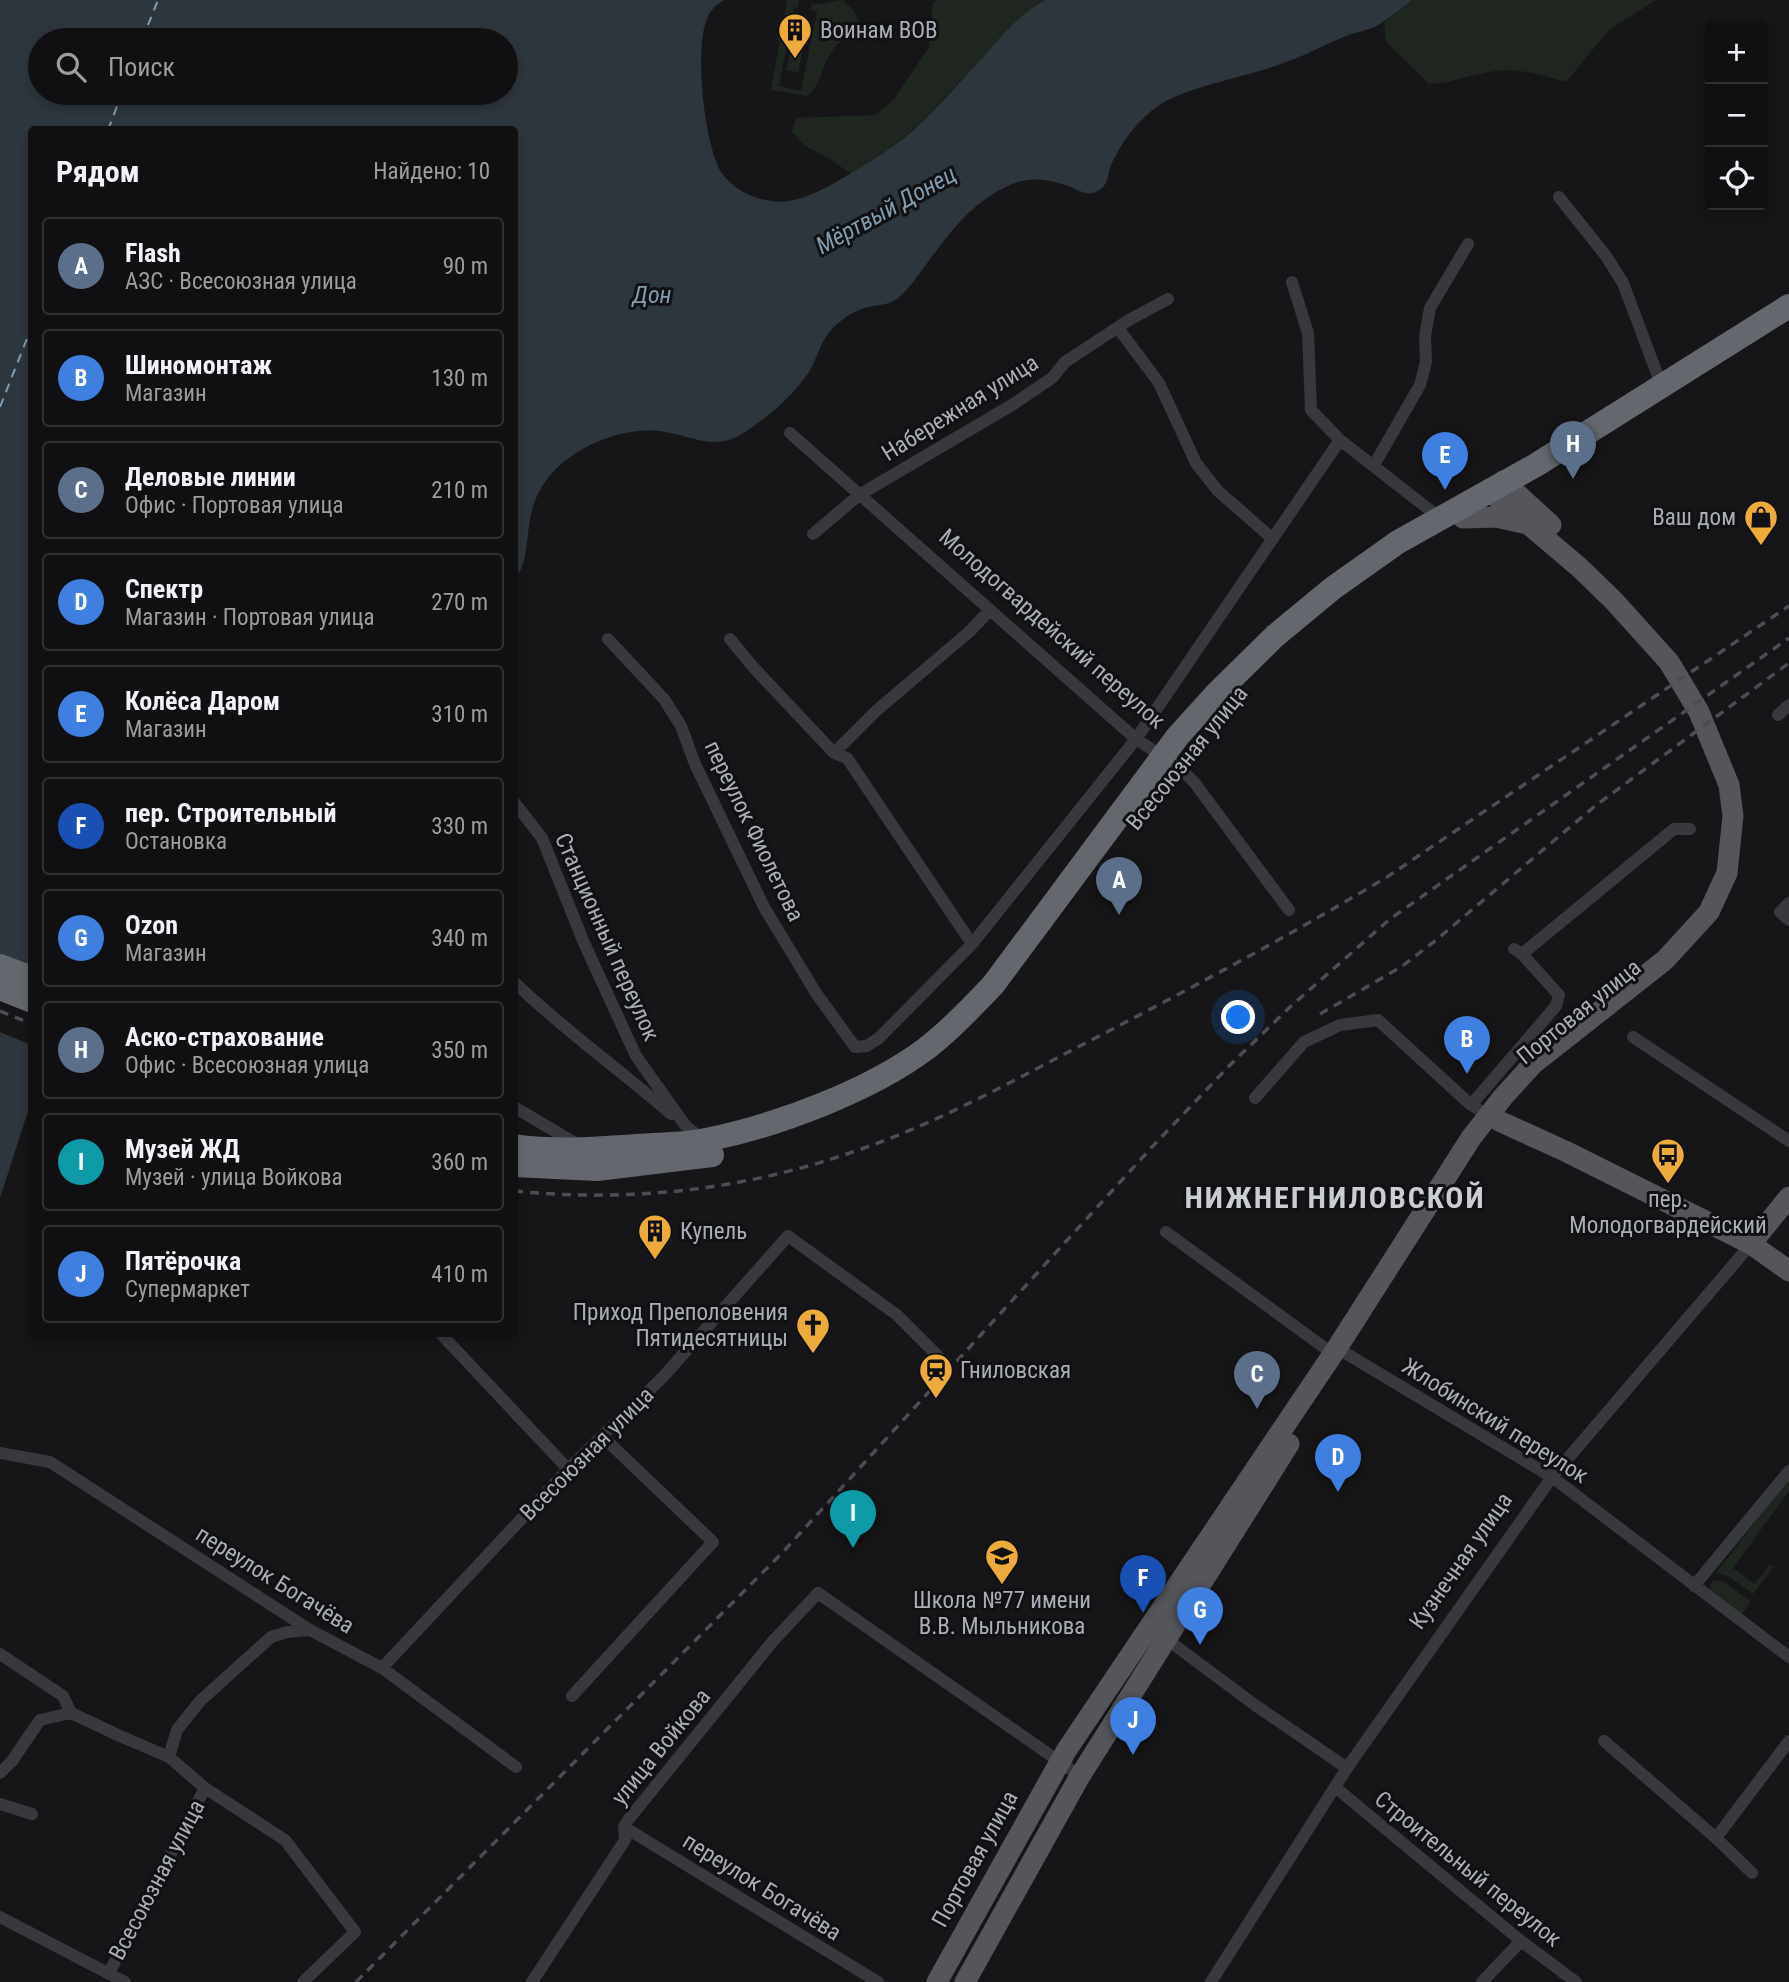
<!DOCTYPE html>
<html lang="ru">
<head>
<meta charset="utf-8">
<style>
	body { margin:0; font-family:"Roboto Condensed",sans-serif; background:#1e1e20; color:#f1f3f6 }
	.controls { position:absolute; right:21px; top:21px; display:grid; overflow:hidden; border-radius:7px; box-shadow:0 4px 10px #0003 }
	.controls button { width:63px; height:63px; display:grid; place-items:center; padding:0; border:0; border-bottom:2px solid #303032; background:#101012; color:#f1f3f6; font:35px sans-serif }
	.you { position:absolute; left:1239px; top:1018px; width:24px; height:24px; margin:-18px; border:5px solid #fff; border-radius:50%; background:#1a73e8; box-shadow:0 0 0 10px #1a73e833 }
	.badge { display:grid; place-items:center; width:46px; height:46px; border-radius:50%; background:#ecab3b; color:#fff; font-size:23px; font-weight:700 }
	.pin { position:absolute; translate:-50% -58px; filter:drop-shadow(0 2px 4px #0008) }
	.pin::after { content:''; position:absolute; top:37px; width:24px; height:21px; background:inherit; clip-path:polygon(0 0,100% 0,50% 100%) }
	.list { margin:0; padding:0; list-style:none }
	h2 { display:flex; justify-content:space-between; align-items:center; height:91px; margin:0; padding:0 28px; font-size:30px }
	h2 small { font-size:23px; font-weight:400; color:#9c9d9f }
	.list li { display:grid; grid-template-columns:46px 1fr auto; gap:21px; align-items:center; box-sizing:border-box; height:98px; margin:0 14px 14px; padding:0 14px; border:2px solid #303032; border-radius:7px }
	.list b { display:block; font-size:26px; white-space:nowrap }
	.list p { margin:0; font-size:23px; white-space:nowrap; color:#9c9d9f }
	.list em { font-size:23px; font-style:normal; color:#9c9d9f }
	.icon { flex:none; width:38px; height:38px; fill:none; stroke:currentColor; stroke-width:2; stroke-linecap:round; stroke-linejoin:round }
	.map { position:relative; flex:none; width:1789px; height:1982px; overflow:hidden }
	.search { position:absolute; background:#101012; box-shadow:0 4px 10px #0003; left:28px; top:28px; width:490px; height:77px; display:flex; align-items:center; gap:18px; box-sizing:border-box; padding:0 24px; border-radius:38px; color:#9c9d9f; font-size:26px }
	.panel { position:absolute; background:#101012; box-shadow:0 4px 10px #0003; left:28px; top:126px; width:490px; height:1211px; border-radius:7px }
	.map>svg:first-child { display:block }
	.green { fill:#1e261f }
	.water { fill:#2d363c; fill-rule:evenodd }
	.pier { fill:#161618 }
	.lines { fill:none; stroke-linecap:round; stroke-linejoin:round }
	.ferry { stroke:#819cb1; stroke-width:2; stroke-dasharray:9 7; stroke-linecap:butt }
	.street { stroke:#37393d; stroke-width:12 }
	.primary { stroke:#54565c; stroke-width:21 }
	.highway { stroke:#64676e; stroke-width:24 }
	.rail { stroke:#4b4d52; stroke-width:3.5; stroke-dasharray:9 7; stroke-linecap:butt }
	.labels { text-anchor:middle; dominant-baseline:central; stroke-width:6; stroke-linejoin:round; paint-order:stroke }
	.poi-label { font-size:23px; fill:#a9aeb8; stroke:#111113; text-anchor:start }
	.street-label { font-size:23px; fill:#a9aeb8; stroke:#111113 }
	.water-label { font-size:24px; font-style:italic; fill:#819cb1; stroke:#111113 }
	.district-label { font-size:30px; font-weight:bold; letter-spacing:2px; fill:#cacdd4; stroke:#111113 }
</style>
</head>
<body>
<div class="map">
<svg width="1789" height="1982" viewBox="0 0 1789 1982">
	<rect width="100%" height="100%" fill="#161618"/>
	<path class="green" d="M 787,0 L 799,0 L 798,8 L 794,7 L 779,86 L 801,91 L 817,12 L 810,10 L 812,4 C 824,6 831,0 843,0 L 854,11 L 861,24 C 849,33 837,43 829,56 C 821,69 820,88 807,96 L 771,90 Z
		M 937,0 L 1046,0 L 1009,29 L 921,123 L 886,152 L 851,174 L 830,159 L 805,146 L 792,132 L 796,118 L 875,115 L 894,99 L 929,47 L 933,3 Z
		M 1412,0 L 1656,0 L 1609,30 L 1566,82 C 1542,75 1520,68 1495,71 C 1472,74 1452,83 1429,84 L 1386,42 L 1384,22 Z
		M 797,23 L 808,25 L 798,73 L 786,70 Z
		M 1789,1478 L 1789,1491 L 1733,1568 L 1755,1584 L 1770,1564 L 1773,1567 L 1753,1594 L 1728,1576 L 1716,1573 Z
		M 1713,1580 L 1725,1582 L 1751,1602 L 1742,1614 L 1709,1590 Z"/>
	<path class="water" d="M 0,0 L 724,0 C 716,5 710,10 707,19 C 694,47 704,149 723,175 C 737,193 766,205 789,201 C 808,198 827,187 843,178 C 871,162 898,145 921,123 C 943,102 962,79 983,57 C 1001,37 1021,12 1046,0 L 1412,0 C 1402,7 1394,15 1384,21 C 1373,30 1359,31 1346,36 C 1322,46 1300,58 1275,66 C 1242,78 1186,87 1158,106 C 1137,121 1122,141 1111,165 C 1108,172 1109,181 1103,187 C 1102,189 1096,192 1093,193 C 1086,195 1078,190 1071,187 C 1040,176 1022,176 993,194 C 964,212 945,239 925,266 C 917,277 909,289 898,298 C 888,306 877,304 865,308 C 853,311 839,321 831,330 C 820,342 817,359 809,372 C 793,396 768,417 745,432 C 717,451 696,438 666,432 C 628,425 579,444 553,472 C 541,485 533,501 530,519 C 526,541 528,561 515,580 L 514,130 L 32,130 L 32,1099 L 0,1198 ZM 40,40 L 506,40 L 506,93 L 40,93 Z"/>
	<path class="pier" d="M 0,956 L 31,969 L 31,1045 L 0,1032 Z"/>
	<g class="lines">
		<path class="ferry" d="M 142,40 L 158,0
			M 108,130 L 122,93
			M 0,407 L 32,326"/>
		<path class="street" d="M 1559,197 L 1606,256 L 1623,283 L 1662,387
			M 1292,282 L 1308,333 L 1311,410 L 1340,440 L 1440,518
			M 1118,328 L 1159,383 L 1196,463 L 1218,491 L 1273,539
			M 790,433 L 1136,739 L 1176,765 L 1194,782 L 1289,910
			M 1374,465 L 1420,385 L 1426,362 L 1425,336 L 1430,308 L 1468,244
			M 813,534 L 859,495 L 1012,405 L 1052,378 L 1065,362 L 1129,320 L 1168,299
			M 608,639 L 664,699 L 681,726 L 695,764 L 764,907 L 816,993 L 855,1047 L 867,1046 L 879,1038 L 972,944 L 1136,739 L 1340,440
			M 730,639 L 754,668 L 834,753 L 847,758 L 972,944
			M 1778,715 L 1789,705
			M 834,753 L 876,711 L 969,632 L 989,611
			M 514,802 L 542,838 L 584,943 L 636,1056 L 685,1125 L 704,1141
			M 1789,903 L 1780,912 L 1789,920
			M 1522,954 L 1674,829 L 1690,829
			M 514,982 C 564,1030 619,1069 671,1114
			M 1633,1037 L 1789,1141
			M 1255,1098 L 1304,1042 L 1340,1025 L 1378,1020 L 1471,1105 L 1489,1116
			M 1471,1105 L 1556,1006 L 1559,995 L 1522,954 L 1514,949
			M 514,1107 L 580,1146
			M 1166,1232 L 1333,1354
			M 441,1334 L 568,1469
			M 1337,1348 L 1552,1477 L 1789,1657
			M 0,1453 L 50,1462 L 310,1630 L 382,1668 L 516,1767
			M 1694,1586 L 1789,1471
			M 1165,1638 L 1255,1705 L 1347,1768
			M 0,1654 L 63,1696 L 71,1713 L 120,1736 L 169,1757 L 205,1788 L 285,1840 L 355,1932 L 303,1982
			M 382,1668 L 568,1469 L 663,1377 L 788,1236 L 897,1315 L 938,1356
			M 572,1696 L 713,1542 L 603,1437
			M 1604,1741 L 1716,1838 L 1752,1873
			M 169,1757 L 177,1730 L 200,1701 L 271,1637 L 287,1632 L 310,1630
			M 0,1773 L 12,1761 L 40,1720 L 71,1713
			M 1335,1787 L 1521,1941 L 1576,1982
			M 0,1804 L 32,1814
			M 624,1827 L 878,1982
			M 1716,1838 L 1789,1741
			M 0,1917 L 125,1982
			M 109,1973 L 205,1788
			M 532,1982 L 625,1840 L 624,1827 L 628,1820 L 773,1641 L 818,1593 L 1080,1776
			M 1211,1982 L 1347,1768 L 1552,1477 L 1751,1244
			M 1482,1982 L 1521,1941"/>
		<path class="primary" d="M 1503,481 L 1551,525
			M 1463,518 L 1496,517 L 1523,523
			M 1499,1121 L 1565,1151 L 1751,1244 L 1789,1271
			M 1751,1244 L 1789,1197
			M 937,1982 L 1066,1751 L 1337,1348 L 1471,1138 L 1503,1097 L 1533,1064 L 1665,960 L 1709,912 L 1727,873 L 1733,816 L 1729,785 L 1699,712 L 1669,662 L 1614,601 L 1580,568 L 1488,490
			M 965,1982 L 1080,1776 L 1289,1444"/>
		<path class="highway" d="M 0,966 L 32,978
			M 0,988 L 32,1001
			M 514,1146 C 555,1152 596,1149 637,1146 C 660,1144 684,1145 706,1140 C 776,1126 870,1091 927,1048 C 951,1029 972,1007 993,985 L 1178,736 L 1217,693 L 1275,636 L 1333,588 L 1398,542 L 1536,465 L 1789,306
			M 514,1165 L 597,1169 L 712,1155"/>
		<path class="rail" d="M 0,1011 L 32,1024
			M 1320,1014 L 1401,967 L 1435,941 L 1595,806 L 1789,663
			M 514,1191 C 635,1203 751,1189 864,1148 C 947,1119 1025,1074 1103,1034 C 1199,984 1294,933 1387,877 L 1789,606
			M 356,1982 L 783,1552 L 1152,1147 L 1230,1065 L 1290,1007 L 1390,919 L 1789,638"/>
	</g>
	<defs>
		<g id="building-pin" transform="scale(1.75)"><path d="M0 17L-7.5 6A9.5 9.5 0 1 1 7.5 6Z" fill="#ecab3b" stroke="#111113"/><path d="M-4-6H4V6H1V3H-1V6H-4ZM-2.5-4.3h1.7v1.8h-1.7ZM.8-4.3h1.7v1.8H.8ZM-2.5-1h1.7V.8h-1.7ZM.8-1h1.7V.8H.8Z" fill="#111"/></g>
		<g id="shop-pin" transform="scale(1.75)"><path d="M0 17L-7.5 6A9.5 9.5 0 1 1 7.5 6Z" fill="#ecab3b" stroke="#111113"/><path d="M-5-2.5h2.3a2.7 3.5 0 0 1 5.4 0H5L5.5 6h-11ZM-1.5-2.5h3a1.5 2.3 0 0 0-3 0Z" fill="#111"/></g>
		<g id="bus-pin" transform="scale(1.75)"><path d="M0 17L-7.5 6A9.5 9.5 0 1 1 7.5 6Z" fill="#ecab3b" stroke="#111113"/><path d="M-5-6H5V4H4V6H2V4H-2V6H-4V4H-5ZM-3.5-4V0h7V-4ZM-3.5 1.2v1.5H-2V1.2ZM2 1.2v1.5H3.5V1.2Z" fill="#111"/></g>
		<g id="church-pin" transform="scale(1.75)"><path d="M0 17L-7.5 6A9.5 9.5 0 1 1 7.5 6Z" fill="#ecab3b" stroke="#111113"/><path d="M-1.2-6h2.4v3.5h3.3v2.4h-3.3V6h-2.4V-.1h-3.3v-2.4h3.3Z" fill="#111"/></g>
		<g id="station-pin" transform="scale(1.75)"><path d="M0 17L-7.5 6A9.5 9.5 0 1 1 7.5 6Z" fill="#ecab3b" stroke="#111113"/><path d="M-3-6H3Q5-6 5-4V2Q5 4 3 4L4.5 6H3L1.5 4h-3L-3 6H-4.5L-3 4Q-5 4-5 2V-4Q-5-6-3-6ZM-3.5-4v3h7v-3ZM-3.5 1v1.5H-2V1ZM2 1v1.5H3.5V1Z" fill="#111"/></g>
		<g id="school-pin" transform="scale(1.75)"><path d="M0 17L-7.5 6A9.5 9.5 0 1 1 7.5 6Z" fill="#ecab3b" stroke="#111113"/><path d="M0-5L7-2L0 1L-7-2ZM-4 1L0 2.5L4 1V4Q0 6-4 4Z" fill="#111"/></g>
	</defs>
	<g fill-rule="evenodd">
		<use href="#building-pin" x="795" y="30"/>
		<use href="#shop-pin" x="1761" y="517"/>
		<use href="#bus-pin" x="1668" y="1155"/>
		<use href="#building-pin" x="655" y="1231"/>
		<use href="#church-pin" x="813" y="1325"/>
		<use href="#station-pin" x="936" y="1370"/>
		<use href="#school-pin" x="1002" y="1556"/>
	</g>
	<g class="labels">
		<g class="poi-label">
			<text x="820" y="30">Воинам ВОВ</text>
			<text x="1736" y="517" text-anchor="end">Ваш дом</text>
			<text x="1668" y="1199" text-anchor="middle">пер.<tspan x="1668" dy="26">Молодогвардейский</tspan></text>
			<text x="680" y="1231">Купель</text>
			<text x="788" y="1312" text-anchor="end">Приход Преполовения<tspan x="788" dy="26">Пятидесятницы</tspan></text>
			<text x="960" y="1370">Гниловская</text>
			<text x="1002" y="1600" text-anchor="middle">Школа №77 имени<tspan x="1002" dy="26">В.В. Мыльникова</tspan></text>
		</g>
		<g class="street-label">
			<text transform="translate(960 408) rotate(-32)">Набережная улица</text>
			<text transform="translate(1052 629) rotate(41)">Молодогвардейский переулок</text>
			<text transform="translate(1187 758) rotate(-51)">Всесоюзная улица</text>
			<text transform="translate(754 831) rotate(64)">переулок Фиолетова</text>
			<text transform="translate(607 937) rotate(66)">Станционный переулок</text>
			<text transform="translate(1579 1012) rotate(-39)">Портовая улица</text>
			<text transform="translate(1495 1421) rotate(32)">Жлобинский переулок</text>
			<text transform="translate(587 1454) rotate(-45)">Всесоюзная улица</text>
			<text transform="translate(1461 1561) rotate(-55)">Кузнечная улица</text>
			<text transform="translate(275 1580) rotate(32)">переулок Богачёва</text>
			<text transform="translate(661 1747) rotate(-51)">улица Войкова</text>
			<text transform="translate(975 1859) rotate(-61)">Портовая улица</text>
			<text transform="translate(1468 1869) rotate(39)">Строительный переулок</text>
			<text transform="translate(157 1880) rotate(-62)">Всесоюзная улица</text>
			<text transform="translate(762 1887) rotate(32)">переулок Богачёва</text>
		</g>
		<g class="water-label">
			<text transform="translate(886 210) rotate(-29)">Мёртвый Донец</text>
			<text x="652" y="295">Дон</text>
		</g>
		<g class="district-label">
			<text x="1335" y="1197">НИЖНЕГНИЛОВСКОЙ</text>
		</g>
	</g>
</svg>
<div class="controls">
<button>+</button>
<button>−</button>
<button><svg class="icon" aria-label="locate" viewBox="0 0 24 24"><circle cx="12" cy="12" r="6"/><path d="M12 2v4M12 18v4M2 12h4M18 12h4"/></svg></button>
</div>
<div class="you"></div>
<div class="pin badge" style="left:1119px;top:915px;background:#5c6f8a">A</div>
<div class="pin badge" style="left:1467px;top:1074px;background:#3f7fe0">B</div>
<div class="pin badge" style="left:1257px;top:1409px;background:#5c6f8a">C</div>
<div class="pin badge" style="left:1338px;top:1492px;background:#3f7fe0">D</div>
<div class="pin badge" style="left:1445px;top:490px;background:#3f7fe0">E</div>
<div class="pin badge" style="left:1143px;top:1613px;background:#1a4fb4">F</div>
<div class="pin badge" style="left:1200px;top:1645px;background:#3f7fe0">G</div>
<div class="pin badge" style="left:1573px;top:479px;background:#5c6f8a">H</div>
<div class="pin badge" style="left:853px;top:1548px;background:#0f9aa8">I</div>
<div class="pin badge" style="left:1133px;top:1755px;background:#3f7fe0">J</div>
<div class="search"><svg class="icon" aria-label="search" viewBox="0 0 24 24"><circle cx="10" cy="10" r="6"/><path d="M15 15l6 6"/></svg>Поиск</div>
<section class="panel">
<h2>Рядом<small>Найдено: 10</small></h2>
<ul class="list">
<li><span class="badge" style="background:#5c6f8a">A</span><div><b>Flash</b><p>АЗС · Всесоюзная улица</p></div><em>90 m</em></li>
<li><span class="badge" style="background:#3f7fe0">B</span><div><b>Шиномонтаж</b><p>Магазин</p></div><em>130 m</em></li>
<li><span class="badge" style="background:#5c6f8a">C</span><div><b>Деловые линии</b><p>Офис · Портовая улица</p></div><em>210 m</em></li>
<li><span class="badge" style="background:#3f7fe0">D</span><div><b>Спектр</b><p>Магазин · Портовая улица</p></div><em>270 m</em></li>
<li><span class="badge" style="background:#3f7fe0">E</span><div><b>Колёса Даром</b><p>Магазин</p></div><em>310 m</em></li>
<li><span class="badge" style="background:#1a4fb4">F</span><div><b>пер. Строительный</b><p>Остановка</p></div><em>330 m</em></li>
<li><span class="badge" style="background:#3f7fe0">G</span><div><b>Ozon</b><p>Магазин</p></div><em>340 m</em></li>
<li><span class="badge" style="background:#5c6f8a">H</span><div><b>Аско-страхование</b><p>Офис · Всесоюзная улица</p></div><em>350 m</em></li>
<li><span class="badge" style="background:#0f9aa8">I</span><div><b>Музей ЖД</b><p>Музей · улица Войкова</p></div><em>360 m</em></li>
<li><span class="badge" style="background:#3f7fe0">J</span><div><b>Пятёрочка</b><p>Супермаркет</p></div><em>410 m</em></li>
</ul>
</section>
</div>
</body>
</html>
